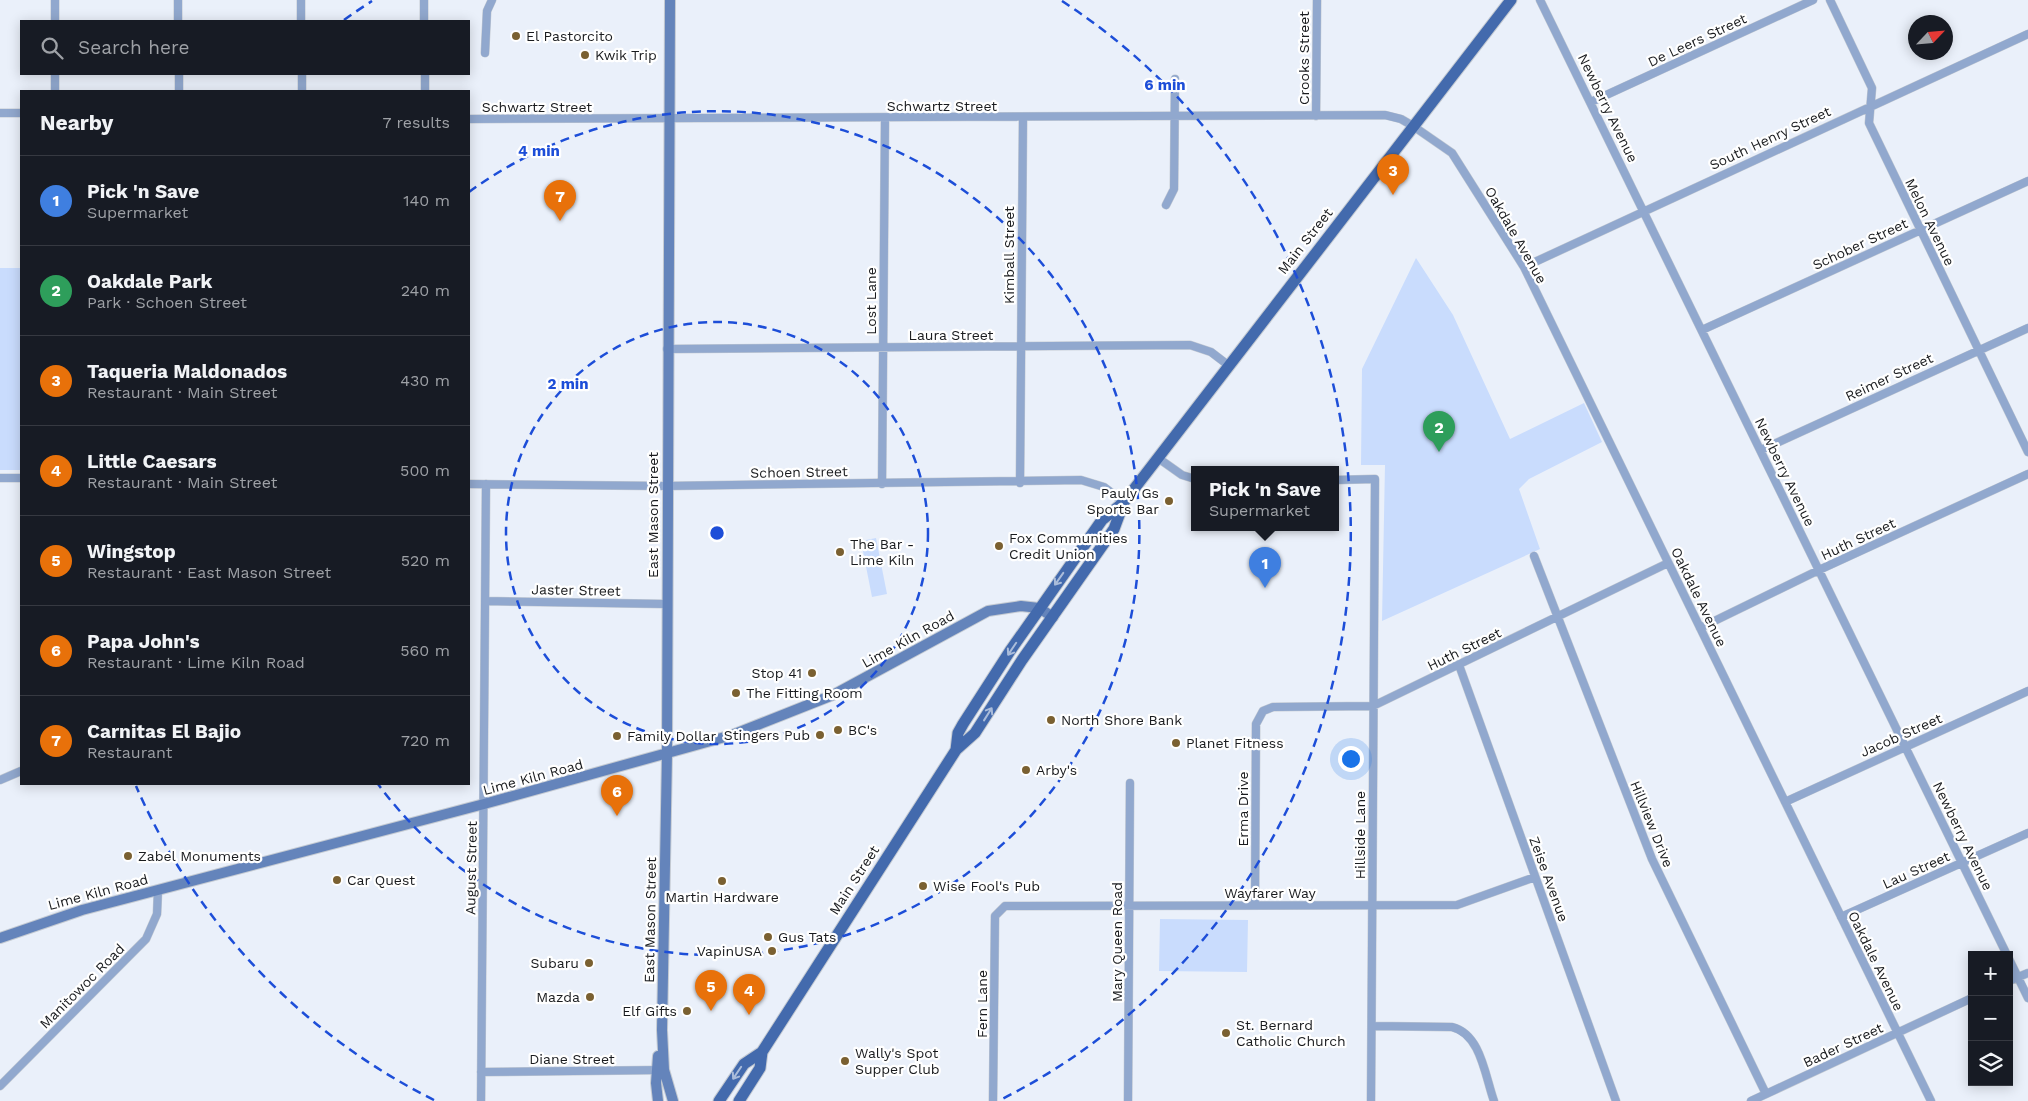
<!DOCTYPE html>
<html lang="en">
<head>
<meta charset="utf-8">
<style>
	body { margin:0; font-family:"Work Sans",sans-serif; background:#20242c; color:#f1f3f6 }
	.controls { position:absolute; right:15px; bottom:15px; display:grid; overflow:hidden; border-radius:0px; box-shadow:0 2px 12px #0003 }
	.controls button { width:45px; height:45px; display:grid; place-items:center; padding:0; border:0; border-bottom:1px solid #363941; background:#171b24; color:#f1f3f6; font:25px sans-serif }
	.compass { position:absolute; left:1908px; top:15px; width:45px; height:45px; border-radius:50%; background:#171b24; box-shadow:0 2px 12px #0003; rotate:64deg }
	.you { position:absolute; left:1350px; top:758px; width:18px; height:18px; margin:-12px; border:4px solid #fff; border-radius:50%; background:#1a73e8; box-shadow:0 0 0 8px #1a73e833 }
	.badge { display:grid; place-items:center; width:32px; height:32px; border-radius:50%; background:#d93025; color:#fff; font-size:16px; font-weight:700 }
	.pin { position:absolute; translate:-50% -41px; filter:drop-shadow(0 1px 2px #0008) }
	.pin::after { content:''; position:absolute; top:26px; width:18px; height:15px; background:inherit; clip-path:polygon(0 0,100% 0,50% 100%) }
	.popup { position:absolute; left:1191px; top:466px; width:148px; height:65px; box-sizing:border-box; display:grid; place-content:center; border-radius:0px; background:#171b24; filter:drop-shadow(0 1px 4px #0005); font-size:16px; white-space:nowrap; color:#9ea1a6 }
	.popup b { font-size:19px; color:#f1f3f6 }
	.popup::after { content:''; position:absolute; left:50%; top:100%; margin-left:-10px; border:10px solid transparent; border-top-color:#171b24 }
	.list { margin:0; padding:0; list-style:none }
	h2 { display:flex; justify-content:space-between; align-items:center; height:65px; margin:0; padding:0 20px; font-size:21px }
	h2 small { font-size:16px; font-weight:400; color:#9ea1a6 }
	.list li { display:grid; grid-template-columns:32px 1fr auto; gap:15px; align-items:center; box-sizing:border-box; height:90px; padding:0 20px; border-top:1px solid #363941 }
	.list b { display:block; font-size:19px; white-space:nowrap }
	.list p { margin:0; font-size:16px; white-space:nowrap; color:#9ea1a6 }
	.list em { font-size:16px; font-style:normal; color:#9ea1a6 }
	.icon { flex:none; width:28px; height:28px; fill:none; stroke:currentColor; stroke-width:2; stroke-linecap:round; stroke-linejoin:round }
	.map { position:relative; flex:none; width:2028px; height:1101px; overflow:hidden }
	.search { position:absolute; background:#171b24; box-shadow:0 2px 12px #0003; left:20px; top:20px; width:450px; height:55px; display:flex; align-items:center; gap:12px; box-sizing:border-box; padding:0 18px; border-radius:0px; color:#9ea1a6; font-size:19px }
	.panel { position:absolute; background:#171b24; box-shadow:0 2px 12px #0003; left:20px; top:90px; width:450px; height:695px; border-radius:0px }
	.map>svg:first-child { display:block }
	.green { fill:#c9dcfd }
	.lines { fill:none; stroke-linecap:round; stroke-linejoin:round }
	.street-casing { stroke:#c4cad2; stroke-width:9 }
	.secondary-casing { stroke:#c4cad2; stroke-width:12 }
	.primary-casing { stroke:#c4cad2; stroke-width:13 }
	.street { stroke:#91a8ce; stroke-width:8 }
	.secondary { stroke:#6484bb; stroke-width:10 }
	.primary { stroke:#436aad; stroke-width:11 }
	.oneway { stroke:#aabcda }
	.ring { fill:none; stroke:#1d4ed8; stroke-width:2.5; stroke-dasharray:9 6 }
	.poi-dot { fill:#7a6031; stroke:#fff; stroke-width:2 }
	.labels { text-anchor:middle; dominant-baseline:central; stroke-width:4.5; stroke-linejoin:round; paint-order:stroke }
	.poi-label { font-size:14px; fill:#191b1e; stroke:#fff; text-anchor:start }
	.street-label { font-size:14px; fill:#191b1e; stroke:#fff }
	.centre { fill:#1d4ed8; stroke:#fff; stroke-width:2.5 }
	.ring-label { font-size:15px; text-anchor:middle; font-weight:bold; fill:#1d4ed8; stroke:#fff; stroke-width:4.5; stroke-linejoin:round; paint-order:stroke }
</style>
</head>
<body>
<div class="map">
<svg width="2028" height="1101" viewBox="0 0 2028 1101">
	<rect width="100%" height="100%" fill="#eaf0fa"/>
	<path class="green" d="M 1416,258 L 1453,315 L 1510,439 L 1584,403 L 1602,442 L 1529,479 L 1519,489 L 1540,549 L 1382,621 L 1385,465 L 1361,465 L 1362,369 Z
		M 0,268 L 21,268 L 21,470 L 0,470 Z
		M 876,538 L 887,594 L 872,597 L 861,541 Z
		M 1160,919 L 1248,920 L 1247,972 L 1159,971 Z"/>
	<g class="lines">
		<g class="street-casing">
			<path id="street" d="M 55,0 L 55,21
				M 178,0 L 178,21
				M 301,0 L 301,21
				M 424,0 L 424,21
				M 1540,0 L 2007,955
				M 1830,0 L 1872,88 L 1869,123 L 2028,452
				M 485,53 L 487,11 L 492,0
				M 55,74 L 55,91
				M 179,74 L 179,91
				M 302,74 L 302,91
				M 425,74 L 425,91
				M 1591,102 L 1813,0
				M 0,113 L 21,113
				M 1316,116 L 1317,0
				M 469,119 L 1385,115 L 1401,119 L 1413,126 L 1452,153 L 1524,267 L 1931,1101
				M 1166,205 L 1174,189 L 1175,79
				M 1524,267 L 2028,34
				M 1702,330 L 2028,181
				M 667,349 L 1190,345 L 1211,352 L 1228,365
				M 1761,450 L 2028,328
				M 1158,458 L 1182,475 L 1195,479
				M 0,478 L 21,478
				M 1335,480 L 1375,479 L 1371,1101
				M 1020,483 L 1023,118
				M 469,484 L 666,486 L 1081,480 L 1104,487 L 1124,502
				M 882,484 L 885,119
				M 1534,556 L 1652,859 L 1766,1094
				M 485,601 L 666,604
				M 1700,628 L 1819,570 L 2028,474
				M 1459,665 L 1616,1101
				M 0,780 L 21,771
				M 1785,802 L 2028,691
				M 1255,905 L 1256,724 L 1263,711 L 1273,707 L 1373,706 L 1668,563
				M 1841,917 L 2028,833
				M 2009,959 L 2028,998
				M 2009,981 L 2028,973
				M 1372,1026 L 1452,1027 C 1481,1034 1485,1076 1494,1101
				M 481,1072 L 662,1070
				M 0,1086 L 146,939 L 157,914 L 158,890
				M 481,1101 L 486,484
				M 993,1101 L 995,916 L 1005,906 L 1457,905 L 1535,877
				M 1128,1101 L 1130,783
				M 1751,1101 L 1972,998"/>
		</g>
		<g class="secondary-casing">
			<path id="secondary" d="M 670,0 L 667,754 L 662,1030 L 664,1070 L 673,1101
				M 0,938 L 82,910 L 484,804 L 732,735 L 833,695 L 988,611 L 1021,606 L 1039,608 L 1053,617
				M 658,1101 L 656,1083 L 658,1056"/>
		</g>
		<g class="primary-casing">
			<path id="primary" d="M 956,750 L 958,733 L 963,724 L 1010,651 L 1102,520 L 1124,502 L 1511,0
				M 719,1101 L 744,1064 L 762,1052 L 956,750 L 975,733 L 1022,660 L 1114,529 L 1124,502
				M 739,1101 L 760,1068 L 762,1052"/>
		</g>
		<use href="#street" class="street"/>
		<use href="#secondary" class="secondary"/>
		<use href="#primary" class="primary"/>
	</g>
	<defs><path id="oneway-shaft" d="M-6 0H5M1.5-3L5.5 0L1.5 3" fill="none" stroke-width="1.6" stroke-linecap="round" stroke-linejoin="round" transform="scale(1.25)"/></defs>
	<g class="oneway">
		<use href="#oneway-shaft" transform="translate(1059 579) rotate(125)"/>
		<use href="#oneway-shaft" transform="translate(1012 649) rotate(124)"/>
		<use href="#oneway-shaft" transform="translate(988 714) rotate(-58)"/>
		<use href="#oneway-shaft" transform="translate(737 1073) rotate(124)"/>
	</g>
	<g class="ring">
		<circle cx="717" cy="533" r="211"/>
		<path d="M469 192A422 422 0 1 1 378 784"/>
		<path d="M434 1100A634 634 0 0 1 136 786M344 20A634 634 0 0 1 372 1M1062 1A634 634 0 0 1 1000 1100"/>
	</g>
	<g class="poi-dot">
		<circle cx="516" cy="36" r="5"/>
		<circle cx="585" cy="55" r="5"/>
		<circle cx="1169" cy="501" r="5"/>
		<circle cx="999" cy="546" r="5"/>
		<circle cx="840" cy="552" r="5"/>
		<circle cx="812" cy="673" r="5"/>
		<circle cx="736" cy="693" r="5"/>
		<circle cx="1051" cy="720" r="5"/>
		<circle cx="838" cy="730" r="5"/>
		<circle cx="820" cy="735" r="5"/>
		<circle cx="617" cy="736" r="5"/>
		<circle cx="1176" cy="743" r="5"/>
		<circle cx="1026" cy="770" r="5"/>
		<circle cx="128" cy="856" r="5"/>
		<circle cx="337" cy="880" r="5"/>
		<circle cx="722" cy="881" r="5"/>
		<circle cx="923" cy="886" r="5"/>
		<circle cx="768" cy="937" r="5"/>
		<circle cx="772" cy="951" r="5"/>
		<circle cx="589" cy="963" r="5"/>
		<circle cx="590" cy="997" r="5"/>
		<circle cx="687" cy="1011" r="5"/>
		<circle cx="1226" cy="1033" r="5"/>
		<circle cx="845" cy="1061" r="5"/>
	</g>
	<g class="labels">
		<g class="poi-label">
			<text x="526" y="36">El Pastorcito</text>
			<text x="595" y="55">Kwik Trip</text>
			<text x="1159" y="493" text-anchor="end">Pauly Gs<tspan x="1159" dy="16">Sports Bar</tspan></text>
			<text x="1009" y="538">Fox Communities<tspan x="1009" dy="16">Credit Union</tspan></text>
			<text x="850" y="544">The Bar -<tspan x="850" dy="16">Lime Kiln</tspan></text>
			<text x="802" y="673" text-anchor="end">Stop 41</text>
			<text x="746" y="693">The Fitting Room</text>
			<text x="1061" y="720">North Shore Bank</text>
			<text x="848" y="730">BC's</text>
			<text x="810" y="735" text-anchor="end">Stingers Pub</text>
			<text x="627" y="736">Family Dollar</text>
			<text x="1186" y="743">Planet Fitness</text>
			<text x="1036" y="770">Arby's</text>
			<text x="138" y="856">Zabel Monuments</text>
			<text x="347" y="880">Car Quest</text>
			<text x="933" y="886">Wise Fool's Pub</text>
			<text x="722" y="897" text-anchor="middle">Martin Hardware</text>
			<text x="778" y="937">Gus Tats</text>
			<text x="762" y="951" text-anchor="end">VapinUSA</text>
			<text x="579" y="963" text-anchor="end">Subaru</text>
			<text x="580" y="997" text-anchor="end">Mazda</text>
			<text x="677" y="1011" text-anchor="end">Elf Gifts</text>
			<text x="1236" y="1025">St. Bernard<tspan x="1236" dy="16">Catholic Church</tspan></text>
			<text x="855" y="1053">Wally's Spot<tspan x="855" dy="16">Supper Club</tspan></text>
		</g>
		<g class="street-label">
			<text transform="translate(1697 40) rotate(-25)">De Leers Street</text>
			<text transform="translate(1304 58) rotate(-90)">Crooks Street</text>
			<text x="942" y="106">Schwartz Street</text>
			<text x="537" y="107">Schwartz Street</text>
			<text transform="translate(1608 108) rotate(64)">Newberry Avenue</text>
			<text transform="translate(1770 138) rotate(-25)">South Henry Street</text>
			<text transform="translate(1930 222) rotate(64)">Melon Avenue</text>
			<text transform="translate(1516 235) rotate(60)">Oakdale Avenue</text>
			<text transform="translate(1305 241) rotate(-52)">Main Street</text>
			<text transform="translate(1860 244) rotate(-25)">Schober Street</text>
			<text transform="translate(1009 255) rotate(-90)">Kimball Street</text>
			<text transform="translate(871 301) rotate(-90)">Lost Lane</text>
			<text x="951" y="335">Laura Street</text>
			<text transform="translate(1889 377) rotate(-25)">Reimer Street</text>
			<text transform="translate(799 472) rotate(-1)">Schoen Street</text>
			<text transform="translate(1785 472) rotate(64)">Newberry Avenue</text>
			<text transform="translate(653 515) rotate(-90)">East Mason Street</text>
			<text transform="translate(1858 539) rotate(-25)">Huth Street</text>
			<text transform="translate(576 590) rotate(1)">Jaster Street</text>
			<text transform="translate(1699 597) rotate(64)">Oakdale Avenue</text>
			<text transform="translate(908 639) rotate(-29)">Lime Kiln Road</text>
			<text transform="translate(1464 649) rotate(-26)">Huth Street</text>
			<text transform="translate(1901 735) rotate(-24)">Jacob Street</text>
			<text transform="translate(533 777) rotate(-15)">Lime Kiln Road</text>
			<text transform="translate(1243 809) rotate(-90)">Erma Drive</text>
			<text transform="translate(1652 824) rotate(68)">Hillview Drive</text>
			<text transform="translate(1360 835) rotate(-90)">Hillside Lane</text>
			<text transform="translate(1963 836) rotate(64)">Newberry Avenue</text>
			<text transform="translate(471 868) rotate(-89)">August Street</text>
			<text transform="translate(1916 870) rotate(-24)">Lau Street</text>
			<text transform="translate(1549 879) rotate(70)">Zeise Avenue</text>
			<text transform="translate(854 880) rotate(-57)">Main Street</text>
			<text transform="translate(98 892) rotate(-15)">Lime Kiln Road</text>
			<text x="1270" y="893">Wayfarer Way</text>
			<text transform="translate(650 920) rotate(-89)">East Mason Street</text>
			<text transform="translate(1117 942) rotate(-90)">Mary Queen Road</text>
			<text transform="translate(1876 961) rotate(64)">Oakdale Avenue</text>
			<text transform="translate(82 986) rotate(-45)">Manitowoc Road</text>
			<text transform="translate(982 1004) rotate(-90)">Fern Lane</text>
			<text transform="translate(1843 1045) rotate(-25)">Bader Street</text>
			<text x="572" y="1059">Diane Street</text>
		</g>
	</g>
	<circle cx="717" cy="533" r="8" class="centre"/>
	<g class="ring-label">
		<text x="1165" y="90">6 min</text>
		<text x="539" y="156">4 min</text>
		<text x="568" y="389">2 min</text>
	</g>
</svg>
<div class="controls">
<button>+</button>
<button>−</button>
<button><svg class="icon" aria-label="layers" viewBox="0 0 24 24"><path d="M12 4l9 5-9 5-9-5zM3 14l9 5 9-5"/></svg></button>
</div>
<svg class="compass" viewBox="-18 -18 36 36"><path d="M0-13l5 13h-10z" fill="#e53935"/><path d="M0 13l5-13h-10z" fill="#9ea1a6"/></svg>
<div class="you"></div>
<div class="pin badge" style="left:1265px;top:588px;background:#3f7fe0">1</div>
<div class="popup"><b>Pick 'n Save</b>Supermarket</div>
<div class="pin badge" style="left:1439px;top:452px;background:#2e9e5b">2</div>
<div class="pin badge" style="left:1393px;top:195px;background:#e8710a">3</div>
<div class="pin badge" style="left:749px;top:1015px;background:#e8710a">4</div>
<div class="pin badge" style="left:711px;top:1011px;background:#e8710a">5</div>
<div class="pin badge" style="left:617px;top:816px;background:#e8710a">6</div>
<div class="pin badge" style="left:560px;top:221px;background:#e8710a">7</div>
<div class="search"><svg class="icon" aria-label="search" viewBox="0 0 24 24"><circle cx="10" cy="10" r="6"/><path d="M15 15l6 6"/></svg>Search here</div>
<section class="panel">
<h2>Nearby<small>7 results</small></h2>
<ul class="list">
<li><span class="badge" style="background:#3f7fe0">1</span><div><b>Pick 'n Save</b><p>Supermarket</p></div><em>140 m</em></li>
<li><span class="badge" style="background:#2e9e5b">2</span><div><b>Oakdale Park</b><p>Park · Schoen Street</p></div><em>240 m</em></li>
<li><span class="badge" style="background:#e8710a">3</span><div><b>Taqueria Maldonados</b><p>Restaurant · Main Street</p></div><em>430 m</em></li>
<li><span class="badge" style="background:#e8710a">4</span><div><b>Little Caesars</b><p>Restaurant · Main Street</p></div><em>500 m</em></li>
<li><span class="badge" style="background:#e8710a">5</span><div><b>Wingstop</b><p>Restaurant · East Mason Street</p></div><em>520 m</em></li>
<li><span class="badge" style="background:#e8710a">6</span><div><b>Papa John's</b><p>Restaurant · Lime Kiln Road</p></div><em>560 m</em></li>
<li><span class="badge" style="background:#e8710a">7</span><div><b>Carnitas El Bajio</b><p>Restaurant</p></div><em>720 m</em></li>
</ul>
</section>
</div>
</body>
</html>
